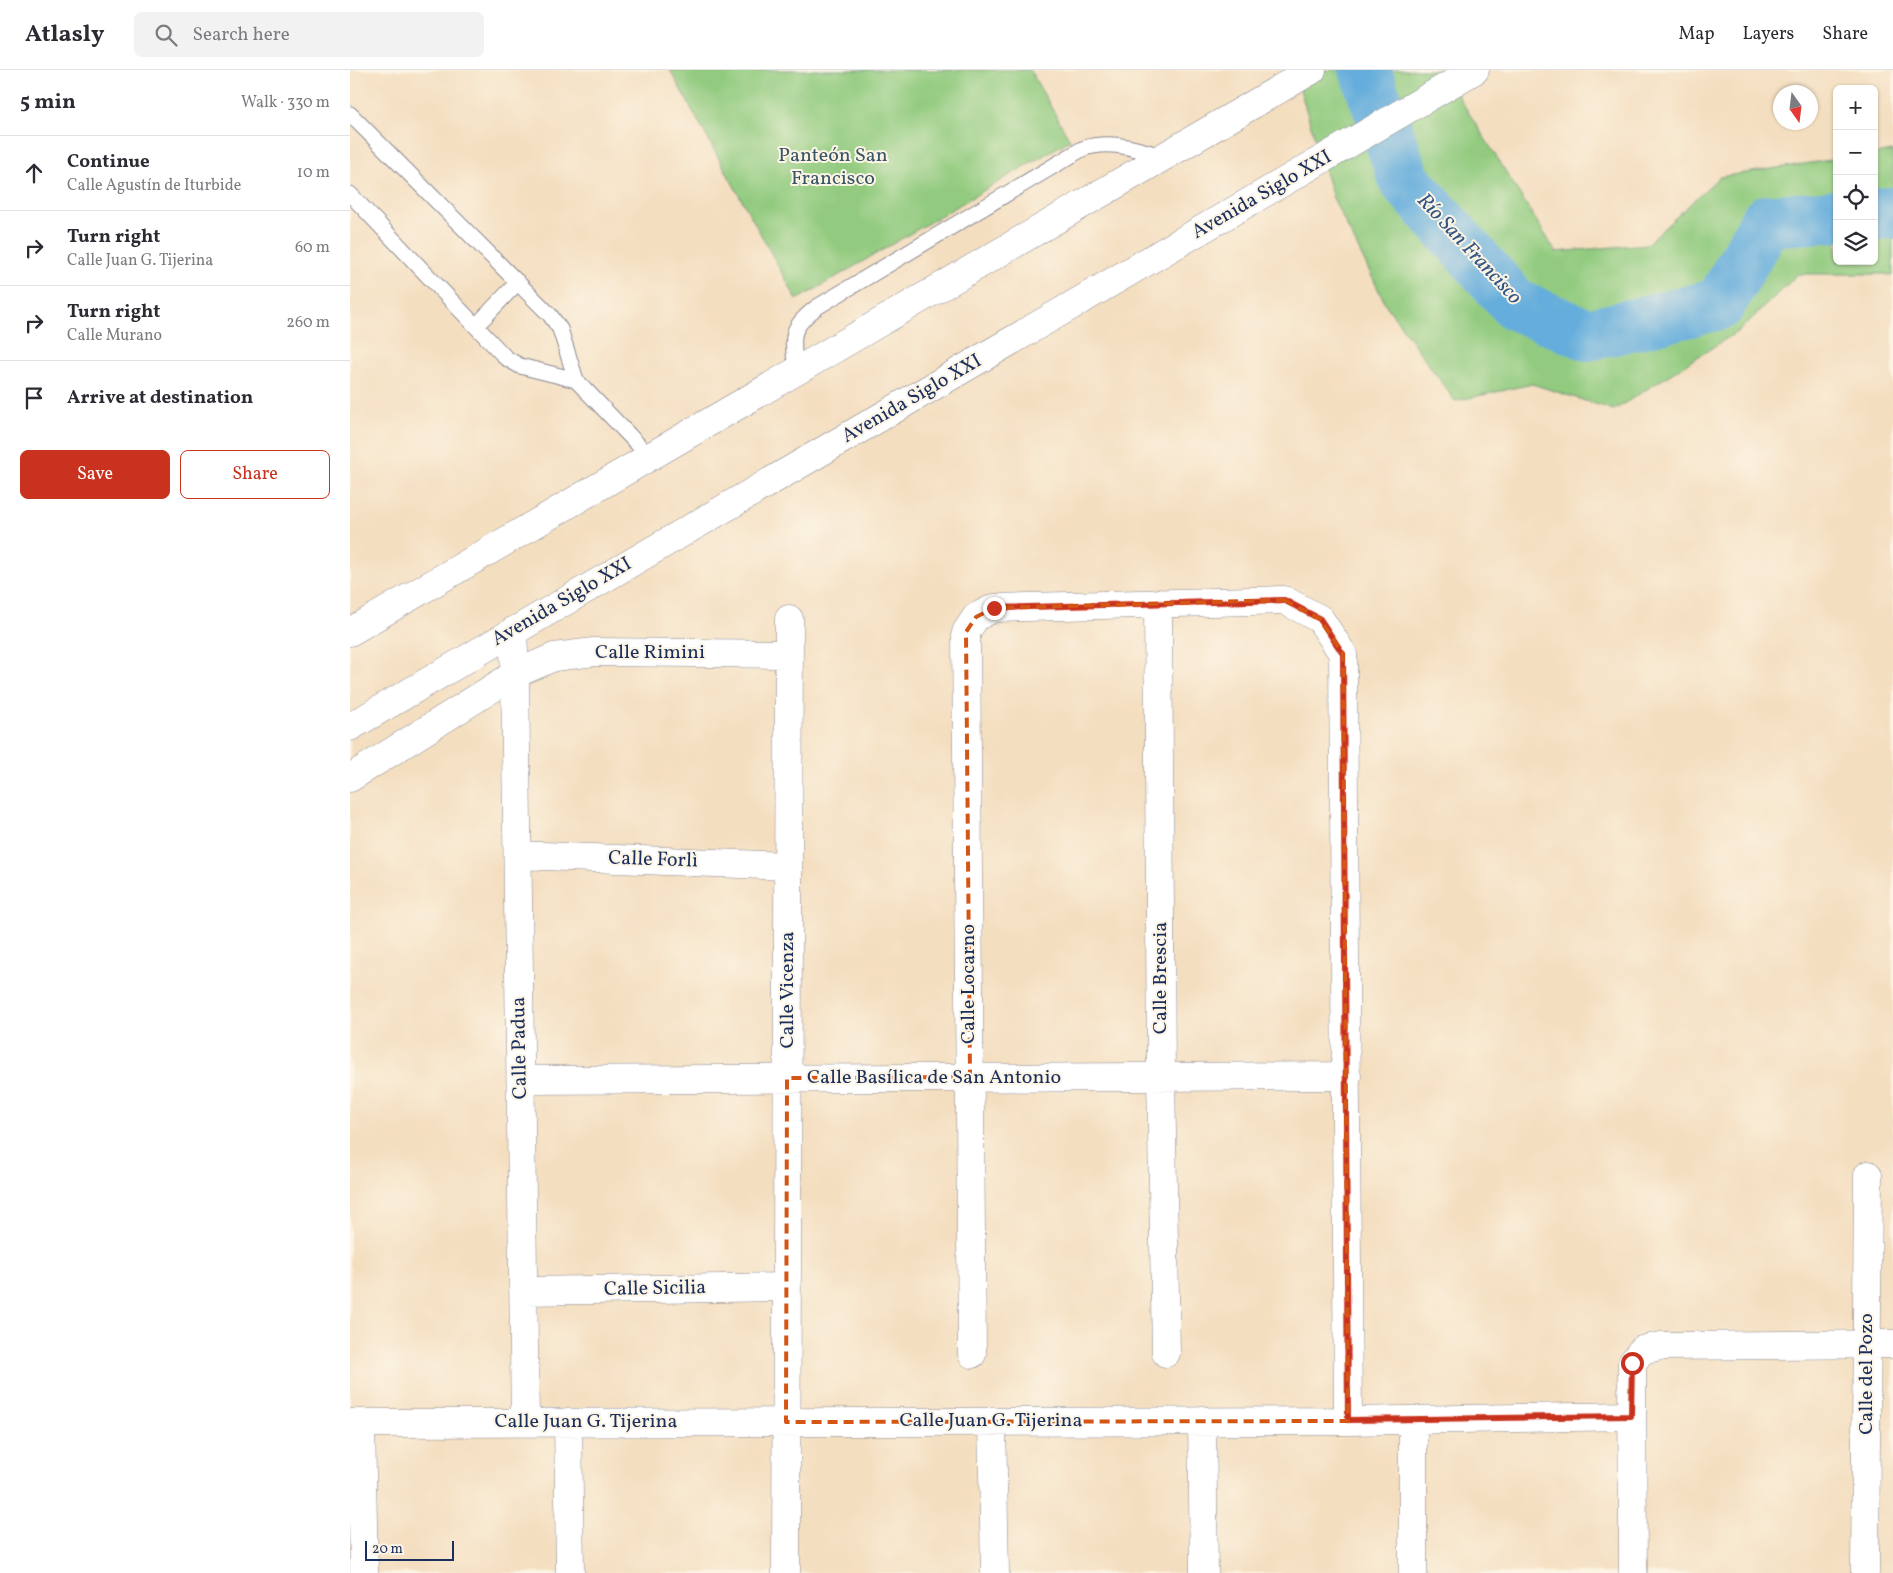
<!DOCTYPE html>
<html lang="en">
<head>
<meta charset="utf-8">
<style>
	body { margin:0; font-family:Vollkorn,serif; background:#f2f2f3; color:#2b2b33 }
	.controls { position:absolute; right:15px; top:15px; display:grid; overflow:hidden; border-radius:8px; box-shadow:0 1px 4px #0004 }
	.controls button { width:45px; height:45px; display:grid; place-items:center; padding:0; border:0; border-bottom:1px solid #e1e1e2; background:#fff; color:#2b2b33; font:25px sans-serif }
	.compass { position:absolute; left:1423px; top:15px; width:45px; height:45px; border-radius:50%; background:#fff; box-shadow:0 1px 4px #0004; rotate:166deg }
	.scale { position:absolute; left:15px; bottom:12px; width:89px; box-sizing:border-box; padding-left:5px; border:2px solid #1b2f5e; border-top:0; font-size:14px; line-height:18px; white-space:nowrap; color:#1b2f5e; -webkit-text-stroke:4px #fcf5e5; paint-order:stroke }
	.stop { position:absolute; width:15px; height:15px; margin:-11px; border:4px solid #c8321e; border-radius:50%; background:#fff }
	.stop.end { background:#c8321e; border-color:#fff; box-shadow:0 1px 5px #0008 }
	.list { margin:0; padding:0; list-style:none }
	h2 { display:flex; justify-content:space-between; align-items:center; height:65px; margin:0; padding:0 20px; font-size:21px }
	h2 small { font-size:16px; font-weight:400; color:#7c7c81 }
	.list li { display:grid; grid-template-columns:32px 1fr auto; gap:15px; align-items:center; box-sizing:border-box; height:75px; padding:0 20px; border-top:1px solid #e1e1e2 }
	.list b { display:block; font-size:19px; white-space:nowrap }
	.list p { margin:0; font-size:16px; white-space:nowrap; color:#7c7c81 }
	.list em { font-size:16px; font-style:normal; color:#7c7c81 }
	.actions { display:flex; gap:10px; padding:15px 20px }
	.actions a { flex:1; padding:11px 0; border:1px solid #c8321e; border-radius:8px; text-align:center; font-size:18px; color:#c8321e }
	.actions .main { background:#c8321e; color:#fff }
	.icon { flex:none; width:28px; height:28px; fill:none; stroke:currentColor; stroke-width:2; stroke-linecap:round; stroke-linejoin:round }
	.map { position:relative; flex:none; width:1543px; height:1503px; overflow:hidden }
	header { display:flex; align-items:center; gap:30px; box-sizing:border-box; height:70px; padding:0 25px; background:#fff; border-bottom:1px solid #e1e1e2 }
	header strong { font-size:24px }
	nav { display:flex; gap:28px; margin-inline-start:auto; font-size:18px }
	.search { width:350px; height:45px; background:#f2f2f3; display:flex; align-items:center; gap:12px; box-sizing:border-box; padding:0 18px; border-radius:8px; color:#7c7c81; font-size:19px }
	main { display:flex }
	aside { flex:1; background:#fff }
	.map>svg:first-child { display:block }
	.green { fill:#92cb7f; stroke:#567d6e }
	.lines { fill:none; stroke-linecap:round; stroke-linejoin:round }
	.river { stroke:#65addc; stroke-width:52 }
	.lane-casing { stroke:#88868f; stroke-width:17 }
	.street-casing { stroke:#88868f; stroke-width:29 }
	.secondary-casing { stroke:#88868f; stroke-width:29 }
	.highway-casing { stroke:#88868f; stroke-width:29 }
	.lane { stroke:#fff; stroke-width:15 }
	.street { stroke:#fff; stroke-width:28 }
	.secondary { stroke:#fff; stroke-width:28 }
	.highway { stroke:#fff; stroke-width:28 }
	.route { stroke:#c8321e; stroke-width:6 }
	.marked { fill:none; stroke:#d45514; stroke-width:4; stroke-dasharray:10 6; stroke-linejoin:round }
	.labels { text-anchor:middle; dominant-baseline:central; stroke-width:4; stroke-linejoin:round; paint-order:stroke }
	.park-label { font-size:20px; fill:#395666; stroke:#fcf5e5 }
	.street-label { font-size:20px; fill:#1b2f5e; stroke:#fcf5e5 }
	.water-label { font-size:21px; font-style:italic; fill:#315584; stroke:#fcf5e5 }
</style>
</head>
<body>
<header>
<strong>Atlasly</strong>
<div class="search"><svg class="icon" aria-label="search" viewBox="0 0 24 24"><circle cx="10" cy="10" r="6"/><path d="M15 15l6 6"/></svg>Search here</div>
<nav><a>Map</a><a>Layers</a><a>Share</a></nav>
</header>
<main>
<aside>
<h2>5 min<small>Walk · 330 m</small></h2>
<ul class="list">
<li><svg class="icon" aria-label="ahead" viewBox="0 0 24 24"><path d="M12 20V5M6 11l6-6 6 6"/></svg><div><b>Continue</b><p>Calle Agustín de Iturbide</p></div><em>10 m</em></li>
<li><svg class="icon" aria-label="right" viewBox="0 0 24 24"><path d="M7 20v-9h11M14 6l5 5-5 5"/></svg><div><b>Turn right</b><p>Calle Juan G. Tijerina</p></div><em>60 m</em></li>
<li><svg class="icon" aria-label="right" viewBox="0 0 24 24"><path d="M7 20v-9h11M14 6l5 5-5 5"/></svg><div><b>Turn right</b><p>Calle Murano</p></div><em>260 m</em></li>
<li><svg class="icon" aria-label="arrive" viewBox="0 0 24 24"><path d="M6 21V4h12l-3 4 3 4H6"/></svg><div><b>Arrive at destination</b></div></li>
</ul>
<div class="actions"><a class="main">Save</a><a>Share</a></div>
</aside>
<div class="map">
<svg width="1543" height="1503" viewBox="0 0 1543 1503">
	<rect width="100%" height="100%" fill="#fcf5e5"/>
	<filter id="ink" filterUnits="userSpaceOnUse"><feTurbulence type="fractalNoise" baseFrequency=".02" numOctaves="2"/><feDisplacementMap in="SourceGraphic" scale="10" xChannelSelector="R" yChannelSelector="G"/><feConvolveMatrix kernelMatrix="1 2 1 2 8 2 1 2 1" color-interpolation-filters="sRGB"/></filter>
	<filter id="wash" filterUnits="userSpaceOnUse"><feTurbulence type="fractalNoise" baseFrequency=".0096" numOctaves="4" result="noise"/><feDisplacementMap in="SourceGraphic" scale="20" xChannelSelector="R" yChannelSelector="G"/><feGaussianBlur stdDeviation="1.12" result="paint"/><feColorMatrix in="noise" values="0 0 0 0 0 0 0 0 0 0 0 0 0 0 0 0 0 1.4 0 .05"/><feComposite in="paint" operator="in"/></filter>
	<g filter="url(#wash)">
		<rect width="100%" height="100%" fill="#f4dec0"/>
		<path class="green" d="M 320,0 L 680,0 L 720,70 L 447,230 Z
			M 944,0 L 1092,0 L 1206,182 L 1297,174 L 1369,107 L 1487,89 L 1487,191 L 1524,191 L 1524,84 L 1543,81 L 1543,206 L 1534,204 L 1448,204 L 1390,260 L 1264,340 L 1182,314 L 1105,331 L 1036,235 L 983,128 Z"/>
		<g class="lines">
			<path class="river" d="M 1015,0 L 1055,111 L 1166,235 L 1238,265 L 1370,234 L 1416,151 L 1487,146
				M 1524,144 L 1543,143"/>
		</g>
	</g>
	<g filter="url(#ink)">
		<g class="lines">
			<g class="lane-casing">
				<path id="lane" d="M 0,44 L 200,245 L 210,259 L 226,310 L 300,387
					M 0,124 L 156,288 L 170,296 L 226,310
					M 126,256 L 168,212
					M 446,302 C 443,267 437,260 467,237 L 732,79 C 760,69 785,79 813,86"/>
			</g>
			<g class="street-casing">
				<path id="street" d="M 808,533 L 811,1007 L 816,1283
					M 168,785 L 438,796
					M 171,1010 L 997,1006
					M 174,1221 L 436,1217
					M 622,1284 L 616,562 L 626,547 L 644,538 L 934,530 L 970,549 L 993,584 L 998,1351
					M 852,1350 L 854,1503
					M 1063,1350 L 1063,1503
					M 642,1351 L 645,1503
					M 175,1352 L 165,604 L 204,587 L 244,582 L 439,584
					M 218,1352 L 220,1503
					M 0,1353 L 998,1351 L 1281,1346
					M 11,1353 L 14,1503
					M 436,1503 L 439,549
					M 1283,1503 L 1282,1293 L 1292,1280 L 1311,1276 L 1543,1274
					M 1515,1503 L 1518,1105"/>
			</g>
			<g class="secondary-casing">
				<path id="secondary" d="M 0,708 L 165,604 L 163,561"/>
			</g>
			<g class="highway-casing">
				<path id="highway" d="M 0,562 L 962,0
					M 0,657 L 1125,0"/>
			</g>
			<use href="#lane" class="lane"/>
			<use href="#street" class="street"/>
			<use href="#secondary" class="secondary"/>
			<use href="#highway" class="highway"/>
		</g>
	</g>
	<g class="lines" filter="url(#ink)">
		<path class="route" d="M 644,538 L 934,530 L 970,549 L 993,584 L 998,1350 L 1281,1346 L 1282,1293"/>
	</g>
	<path class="marked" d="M 934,530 L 970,549 L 993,584 L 998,1351 L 436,1352 L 437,1008 L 620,1007 L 616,562 L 626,547 L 644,538 Z"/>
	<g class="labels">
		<g class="park-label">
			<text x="483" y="86">Panteón San<tspan x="483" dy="23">Francisco</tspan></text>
		</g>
		<g class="street-label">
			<text transform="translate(912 125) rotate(-30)">Avenida Siglo XXI</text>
			<text transform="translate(562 329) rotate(-30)">Avenida Siglo XXI</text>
			<text transform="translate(212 532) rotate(-30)">Avenida Siglo XXI</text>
			<text x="300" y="583">Calle Rimini</text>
			<text transform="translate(303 790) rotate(2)">Calle Forlì</text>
			<text transform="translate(811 908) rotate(-90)">Calle Brescia</text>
			<text transform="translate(619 914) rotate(-90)">Calle Locarno</text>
			<text transform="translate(438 920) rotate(-90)">Calle Vicenza</text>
			<text transform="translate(170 978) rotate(-91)">Calle Padua</text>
			<text x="584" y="1008">Calle Basílica de San Antonio</text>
			<text transform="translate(305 1219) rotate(-1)">Calle Sicilia</text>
			<text transform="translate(1517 1304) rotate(-90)">Calle del Pozo</text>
			<text x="641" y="1351">Calle Juan G. Tijerina</text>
			<text x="236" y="1352">Calle Juan G. Tijerina</text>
		</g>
		<g class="water-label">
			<text transform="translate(1119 179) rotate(47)">Río San Francisco</text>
		</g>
	</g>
</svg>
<div class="controls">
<button>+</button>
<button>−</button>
<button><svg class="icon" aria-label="locate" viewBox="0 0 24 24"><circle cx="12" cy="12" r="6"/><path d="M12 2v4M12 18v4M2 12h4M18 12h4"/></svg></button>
<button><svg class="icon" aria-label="layers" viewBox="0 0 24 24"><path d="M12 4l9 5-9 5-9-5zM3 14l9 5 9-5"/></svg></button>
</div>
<svg class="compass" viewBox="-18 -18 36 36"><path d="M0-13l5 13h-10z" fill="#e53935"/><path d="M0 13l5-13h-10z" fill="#7c7c81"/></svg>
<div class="scale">20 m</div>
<div class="stop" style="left:1282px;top:1293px"></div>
<div class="stop end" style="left:644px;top:538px"></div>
</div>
</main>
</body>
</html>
